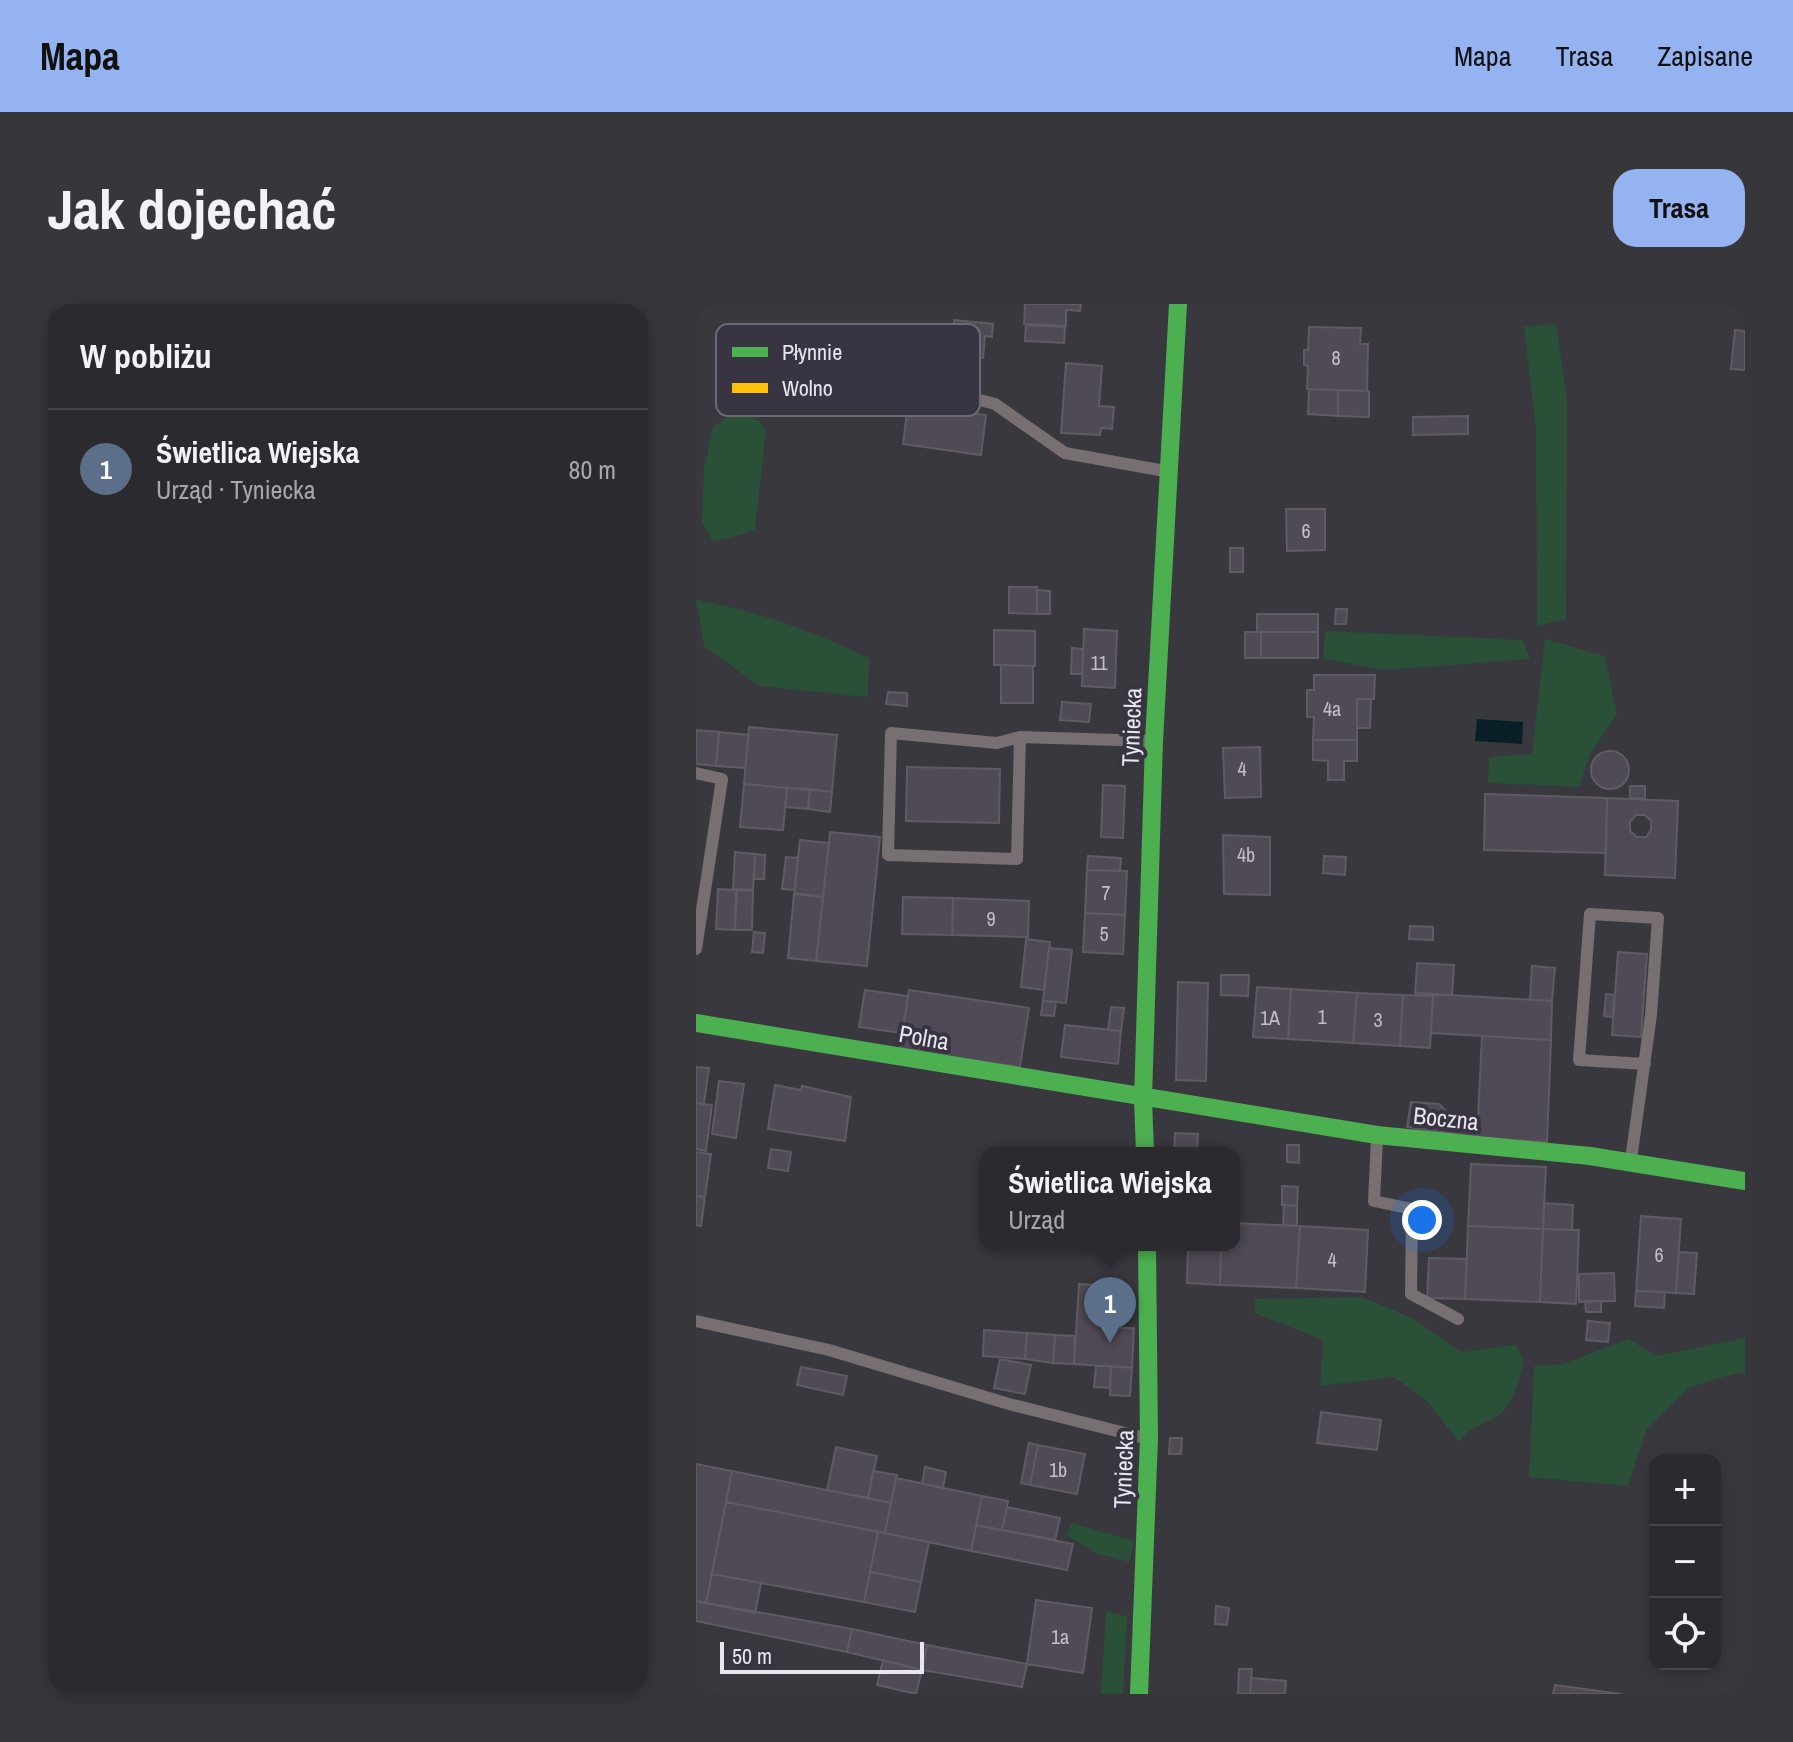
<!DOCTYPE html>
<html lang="pl">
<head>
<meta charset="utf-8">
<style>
	body { margin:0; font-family:"Archivo Narrow",sans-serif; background:#37363a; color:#f1f3f6 }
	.controls { position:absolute; right:24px; bottom:24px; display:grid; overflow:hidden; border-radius:16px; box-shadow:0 4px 20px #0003 }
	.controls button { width:72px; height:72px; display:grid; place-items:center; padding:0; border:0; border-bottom:2px solid #47464a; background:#2b2a2e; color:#f1f3f6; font:40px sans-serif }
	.scale { position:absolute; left:24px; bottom:20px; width:204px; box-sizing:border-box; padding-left:8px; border:4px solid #e9e6ef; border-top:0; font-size:22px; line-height:28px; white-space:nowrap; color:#e9e6ef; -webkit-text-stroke:6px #383442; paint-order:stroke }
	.you { position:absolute; left:726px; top:916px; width:28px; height:28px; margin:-20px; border:6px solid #fff; border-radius:50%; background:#1a73e8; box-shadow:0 0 0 12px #1a73e833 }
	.badge { display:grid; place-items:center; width:52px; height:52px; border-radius:50%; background:#95b2f1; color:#fff; font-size:26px; font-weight:700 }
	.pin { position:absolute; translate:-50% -66px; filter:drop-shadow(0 2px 4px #0008) }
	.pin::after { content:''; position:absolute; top:42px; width:28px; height:24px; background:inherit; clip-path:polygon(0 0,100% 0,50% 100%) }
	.popup { position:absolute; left:284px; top:843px; width:260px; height:104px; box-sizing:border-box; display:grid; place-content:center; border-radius:16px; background:#2b2a2e; filter:drop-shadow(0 2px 6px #0005); font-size:26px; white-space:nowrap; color:#a6a7aa }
	.popup b { font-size:30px; color:#f1f3f6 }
	.popup::after { content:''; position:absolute; left:50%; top:100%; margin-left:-16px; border:16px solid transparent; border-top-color:#2b2a2e }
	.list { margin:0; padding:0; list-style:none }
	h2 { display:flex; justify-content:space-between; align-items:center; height:104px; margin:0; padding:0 32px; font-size:34px }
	h2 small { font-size:26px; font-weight:400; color:#a6a7aa }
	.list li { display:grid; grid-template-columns:52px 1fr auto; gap:24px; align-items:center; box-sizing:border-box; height:120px; padding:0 32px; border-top:2px solid #47464a }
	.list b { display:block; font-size:30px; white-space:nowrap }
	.list p { margin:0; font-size:26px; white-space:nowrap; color:#a6a7aa }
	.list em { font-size:26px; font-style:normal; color:#a6a7aa }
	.icon { flex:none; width:44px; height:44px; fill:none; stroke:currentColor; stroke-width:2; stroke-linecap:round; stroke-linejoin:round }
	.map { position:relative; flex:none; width:1049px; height:1390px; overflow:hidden; border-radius:24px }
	header { display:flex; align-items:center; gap:48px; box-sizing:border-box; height:112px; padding:0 40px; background:#95b2f1; color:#111 }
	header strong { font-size:38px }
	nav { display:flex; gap:44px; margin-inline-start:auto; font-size:28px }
	.intro { display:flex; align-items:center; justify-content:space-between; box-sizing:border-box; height:192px; padding:0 48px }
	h1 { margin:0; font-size:56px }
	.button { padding:20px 36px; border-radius:24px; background:#95b2f1; color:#111; font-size:28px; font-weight:700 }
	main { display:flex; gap:48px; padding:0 48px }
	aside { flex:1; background:#2b2a2e; border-radius:24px; box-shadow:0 4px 20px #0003 }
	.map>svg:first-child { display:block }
	.green { fill:#2a5037 }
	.water { fill:#091f28 }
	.building { fill:#504a56; stroke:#5e5c62; stroke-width:2; fill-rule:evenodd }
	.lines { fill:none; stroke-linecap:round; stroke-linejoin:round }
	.lane { stroke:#776f71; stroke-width:12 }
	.fast { stroke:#4caf50; stroke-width:18 }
	.labels { text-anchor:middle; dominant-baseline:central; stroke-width:8; stroke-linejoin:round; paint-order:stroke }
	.number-label { font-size:20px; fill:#c3bfc9 }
	.street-label { font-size:24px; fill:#e9e6ef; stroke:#383442 }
	.key { fill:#383442; stroke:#6d6976; stroke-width:2 }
	.key-label { font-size:22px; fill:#e9e6ef }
</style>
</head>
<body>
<header>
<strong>Mapa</strong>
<nav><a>Mapa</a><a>Trasa</a><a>Zapisane</a></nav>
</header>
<div class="intro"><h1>Jak dojechać</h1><a class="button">Trasa</a></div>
<main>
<aside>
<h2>W pobliżu<small></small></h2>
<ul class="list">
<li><span class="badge" style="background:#5c6f8a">1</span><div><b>Świetlica Wiejska</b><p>Urząd · Tyniecka</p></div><em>80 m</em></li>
</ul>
</aside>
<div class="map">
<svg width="1049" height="1390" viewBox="0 0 1049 1390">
	<rect width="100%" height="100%" fill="#39383e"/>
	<path class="green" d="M 860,20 L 871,97 L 870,315 L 841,322 L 840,124 L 828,23 Z
		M 43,105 L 65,118 L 70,127 L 59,226 L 17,238 L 6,217 L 8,164 L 17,123 Z
		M 0,296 C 59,306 119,328 173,354 L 172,393 L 63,382 L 8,342 Z
		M 629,327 L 827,336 L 834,355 L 687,366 L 627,354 Z
		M 849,335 L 909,352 L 921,410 L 894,450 L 883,483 L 792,479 L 793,453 L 836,450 Z
		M 666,993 L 718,1015 L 765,1048 L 820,1041 L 828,1057 C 823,1072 820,1093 809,1105 C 796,1120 776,1119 763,1138 L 731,1097 L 698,1073 L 624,1082 L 627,1036 L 559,1009 L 559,995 Z
		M 1049,1034 L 1049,1070 L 1042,1069 L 994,1083 L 951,1124 L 932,1182 L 833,1173 L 838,1062 L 868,1060 L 932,1035 L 961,1052 Z
		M 376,1219 L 438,1237 L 433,1258 L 402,1250 L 370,1231 Z
		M 410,1307 L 431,1313 L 427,1390 L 405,1390 Z"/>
	<path class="water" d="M 781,415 L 827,418 L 826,440 L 779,437 Z"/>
	<path class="building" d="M 329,0 L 385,0 L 384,7 L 370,6 L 370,22 L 328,20 Z
		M 258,16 L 297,20 L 296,33 L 289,32 L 287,54 L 255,51 Z
		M 330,21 L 369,23 L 368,39 L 329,37 Z
		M 613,23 L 665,24 L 664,40 L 672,40 L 671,87 L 611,85 L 612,62 L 608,61 L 608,46 L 612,46 Z
		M 1039,26 L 1049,27 L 1049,66 L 1035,65 Z
		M 370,59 L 406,62 L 403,102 L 418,103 L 416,125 L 405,124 L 404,131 L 365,129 Z
		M 613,85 L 642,86 L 642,112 L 612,110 Z
		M 642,86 L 673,87 L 673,113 L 642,112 Z
		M 212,101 L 290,111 L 285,151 L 207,140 Z
		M 772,112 L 772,130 L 717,131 L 717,113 Z
		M 590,205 L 629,205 L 629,246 L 591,247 Z
		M 534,244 L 547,244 L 547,268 L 534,268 Z
		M 313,283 L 341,283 L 341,310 L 313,309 Z
		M 341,286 L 354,287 L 354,310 L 341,310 Z
		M 640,305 L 651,305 L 650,320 L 639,320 Z
		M 561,310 L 622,310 L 622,328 L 561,328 Z
		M 388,325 L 421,327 L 419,384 L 386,382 Z
		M 298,326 L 339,327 L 339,362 L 298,361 Z
		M 549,328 L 565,328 L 565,354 L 549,354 Z
		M 565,328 L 622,328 L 622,354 L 565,354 Z
		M 376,344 L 387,345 L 386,370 L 375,370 Z
		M 305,361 L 337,362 L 337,399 L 305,399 Z
		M 618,371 L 679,371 L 678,395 L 661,395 L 661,436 L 617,436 L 618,413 L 611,413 L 611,386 L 618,386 Z
		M 192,388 L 211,389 L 211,402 L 190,400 Z
		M 661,395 L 675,395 L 674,424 L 661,424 Z
		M 366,398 L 395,400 L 393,418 L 364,416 Z
		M 53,423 L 141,431 L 136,488 L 48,480 Z
		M 0,426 L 23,428 L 20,462 L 0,460 Z
		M 23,428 L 53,431 L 49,464 L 20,462 Z
		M 617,436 L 661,436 L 661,457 L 648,457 L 648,476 L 632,476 L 632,457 L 617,456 Z
		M 564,443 L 565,493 L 529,494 L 527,444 Z
		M895 466a19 19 0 1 1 38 0a19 19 0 1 1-38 0Z
		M 211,463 L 304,465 L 303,519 L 210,517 Z
		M 48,480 L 91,484 L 87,526 L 44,523 Z
		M 407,481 L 429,482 L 427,534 L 405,533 Z
		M 934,482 L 949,482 L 949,495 L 934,494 Z
		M 91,484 L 114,485 L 112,505 L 89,503 Z
		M 114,485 L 136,488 L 134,508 L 112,505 Z
		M 789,490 L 911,494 L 910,549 L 788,546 Z
		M 911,494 L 982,497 L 979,574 L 909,571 ZM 940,511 L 949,511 L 955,517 L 955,526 L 950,533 L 941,533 L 934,527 L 934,518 Z
		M 134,528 L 184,533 L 171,662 L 120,657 Z
		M 527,531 L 574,533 L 574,591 L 528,590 Z
		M 104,536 L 133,539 L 127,593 L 98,589 Z
		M 39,548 L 59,550 L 57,586 L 37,585 Z
		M 59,550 L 69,551 L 68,575 L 58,575 Z
		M 392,552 L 425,554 L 424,567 L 391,566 Z
		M 628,552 L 650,553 L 649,571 L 627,569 Z
		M 90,553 L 102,554 L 99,586 L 86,585 Z
		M 391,566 L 431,567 L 429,611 L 389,609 Z
		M 22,585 L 40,586 L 39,626 L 20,625 Z
		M 41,586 L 57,587 L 56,626 L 39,626 Z
		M 98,590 L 127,593 L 120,657 L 92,654 Z
		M 207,593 L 257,594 L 256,631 L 206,630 Z
		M 257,594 L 333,597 L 332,633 L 256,631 Z
		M 389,609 L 429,611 L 427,650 L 387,648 Z
		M 714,622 L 737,623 L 737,636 L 713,635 Z
		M 58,628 L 69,629 L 67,649 L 56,648 Z
		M 330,635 L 354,638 L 348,686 L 325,683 Z
		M 353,644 L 376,646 L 370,699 L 347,697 Z
		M 922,648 L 951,650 L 945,733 L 916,731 Z
		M 721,659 L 758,661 L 756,691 L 719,689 Z
		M 836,662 L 859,664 L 856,697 L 834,696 Z
		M 525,671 L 553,671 L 552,692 L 525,691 Z
		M 482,678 L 512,679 L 510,777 L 480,776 Z
		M 561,683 L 595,685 L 592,735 L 557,733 Z
		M 595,685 L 661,689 L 657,739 L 592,735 Z
		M 169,686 L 212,692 L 206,729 L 163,723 Z
		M 213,686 L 333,704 L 324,763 L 204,746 Z
		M 661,689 L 707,691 L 704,742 L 657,739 Z
		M 737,690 L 856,697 L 855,736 L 735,729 Z
		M 910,690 L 918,691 L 917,713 L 908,712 Z
		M 707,691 L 737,692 L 734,744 L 704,742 Z
		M 347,697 L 360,698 L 358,712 L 345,711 Z
		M 415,703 L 428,704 L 425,727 L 412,726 Z
		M 369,721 L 425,727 L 422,760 L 365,753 Z
		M 786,732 L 855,736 L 851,838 L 781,834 Z
		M 0,763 L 13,764 L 8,800 L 0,799 Z
		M 23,777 L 48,780 L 40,834 L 16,830 Z
		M 79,781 L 105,786 L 106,782 L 155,793 L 149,837 L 72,825 Z
		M 715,798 L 743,800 L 751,808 L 782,813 L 781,834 L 711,823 Z
		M 0,799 L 16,801 L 10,847 L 0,845 Z
		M 479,829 L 502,830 L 501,849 L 478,849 Z
		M 591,841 L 603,841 L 603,859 L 591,858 Z
		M 75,845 L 95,848 L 92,867 L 72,864 Z
		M 0,848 L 15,850 L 9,893 L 0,892 Z
		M 775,860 L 850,863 L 847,925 L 772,922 Z
		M 586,882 L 602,883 L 601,902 L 586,901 Z
		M 0,892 L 9,893 L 5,922 L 0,921 Z
		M 848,899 L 877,901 L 876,926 L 847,925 Z
		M 588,901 L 601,902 L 601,922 L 587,921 Z
		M 945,912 L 985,915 L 980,989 L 940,987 Z
		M 538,919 L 604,922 L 600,984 L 524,981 L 525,941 L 538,941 Z
		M 604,922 L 672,926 L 669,988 L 600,984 Z
		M 772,922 L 847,925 L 844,998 L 769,995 Z
		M 847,925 L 883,926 L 880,1000 L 844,998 Z
		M 492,941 L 525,941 L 524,981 L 491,979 Z
		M 983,948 L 1001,949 L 998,990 L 980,989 Z
		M 733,954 L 771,955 L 769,995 L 731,994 Z
		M 918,969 L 919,997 L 883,998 L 883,970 Z
		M 383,980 L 427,983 L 425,1024 L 438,1024 L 436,1064 L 378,1060 Z
		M 940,987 L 969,988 L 968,1004 L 939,1002 Z
		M 889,997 L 905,997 L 905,1008 L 890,1008 Z
		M 892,1017 L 914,1019 L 912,1038 L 890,1036 Z
		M 288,1026 L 331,1029 L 329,1055 L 287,1052 Z
		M 331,1029 L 359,1031 L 357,1059 L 329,1055 Z
		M 359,1031 L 379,1032 L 378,1060 L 357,1059 Z
		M 304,1055 L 335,1061 L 329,1090 L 298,1084 Z
		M 400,1062 L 415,1062 L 414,1084 L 398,1083 Z
		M 415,1062 L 436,1064 L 434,1092 L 414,1091 Z
		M 105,1063 L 151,1072 L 147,1091 L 101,1081 Z
		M 625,1108 L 685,1116 L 681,1146 L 621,1139 Z
		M 474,1134 L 486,1134 L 485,1150 L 473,1150 Z
		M 333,1139 L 342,1141 L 334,1181 L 325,1179 Z
		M 342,1141 L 389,1150 L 381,1190 L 334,1181 Z
		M 140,1143 L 181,1152 L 172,1194 L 131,1186 Z
		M 0,1160 L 36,1167 L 10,1299 L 0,1297 Z
		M 229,1163 L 250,1168 L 247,1184 L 226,1180 Z
		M 36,1167 L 195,1199 L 189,1229 L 30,1198 Z
		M 177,1167 L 201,1171 L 195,1199 L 172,1194 Z
		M 200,1174 L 286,1192 L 275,1247 L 189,1229 Z
		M 286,1192 L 312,1197 L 306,1226 L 280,1221 Z
		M 30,1198 L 182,1228 L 168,1298 L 16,1270 Z
		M 311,1203 L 364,1214 L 359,1236 L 306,1226 Z
		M 280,1221 L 377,1240 L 371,1266 L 275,1247 Z
		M 182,1228 L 233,1238 L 225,1278 L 174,1268 Z
		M 174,1268 L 225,1278 L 219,1308 L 168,1298 Z
		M 16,1270 L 65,1279 L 59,1309 L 10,1299 Z
		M 340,1296 L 396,1304 L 387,1369 L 331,1360 Z
		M 0,1297 L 156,1325 L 151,1348 L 0,1317 Z
		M 520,1302 L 533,1304 L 531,1321 L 519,1320 Z
		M 156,1325 L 231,1341 L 226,1366 L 151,1348 Z
		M 231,1341 L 331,1360 L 326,1383 L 226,1366 Z
		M 187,1356 L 226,1366 L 220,1390 L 181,1381 Z
		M 543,1365 L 556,1365 L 554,1390 L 542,1390 Z
		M 555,1374 L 590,1377 L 589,1390 L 554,1390 Z
		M 859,1381 L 925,1390 L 857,1390 Z"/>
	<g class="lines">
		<path class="lane" d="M 185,70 L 299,100 L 369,149 L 469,167
			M 324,433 L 321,555 L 192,551 L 195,429 L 301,439 L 324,433 L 455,437
			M 0,469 L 26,475 L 0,645
			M 681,834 L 678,897 L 716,905 L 715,990 L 762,1015
			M 935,856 L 955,711 L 962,614 L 894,610 L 883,756 L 949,760
			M 0,1017 L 133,1046 L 313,1100 L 449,1134"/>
		<path class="fast" d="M 0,719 L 681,831 L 894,852 L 1049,877
			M 449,849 L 447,795 L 458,437 L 482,0
			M 443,1390 L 453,1135 L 451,941"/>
	</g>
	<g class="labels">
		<g class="number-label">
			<text x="640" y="53">8</text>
			<text x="610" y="226">6</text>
			<text x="403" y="358">11</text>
			<text x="636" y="404">4a</text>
			<text x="546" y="464">4</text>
			<text x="550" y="550">4b</text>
			<text x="410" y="588">7</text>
			<text x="295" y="614">9</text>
			<text x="408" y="629">5</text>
			<text x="626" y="712">1</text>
			<text x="574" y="713">1A</text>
			<text x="682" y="715">3</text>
			<text x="963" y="950">6</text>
			<text x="636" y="955">4</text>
			<text x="362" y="1165">1b</text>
			<text x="364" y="1332">1a</text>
		</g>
		<g class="street-label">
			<text transform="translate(435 423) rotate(-88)">Tyniecka</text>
			<text transform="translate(228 733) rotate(10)">Polna</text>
			<text transform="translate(750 814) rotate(6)">Boczna</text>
			<text transform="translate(427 1165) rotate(-88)">Tyniecka</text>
		</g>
	</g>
	<rect x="20" y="20" width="264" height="92" rx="12" class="key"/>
	<rect x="36" y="43" width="36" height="10" fill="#4caf50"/>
	<rect x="36" y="79" width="36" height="10" fill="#ffc107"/>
	<g class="key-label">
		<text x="86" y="56">Płynnie</text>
		<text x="86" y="92">Wolno</text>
	</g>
</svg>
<div class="controls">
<button>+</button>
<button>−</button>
<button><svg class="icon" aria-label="locate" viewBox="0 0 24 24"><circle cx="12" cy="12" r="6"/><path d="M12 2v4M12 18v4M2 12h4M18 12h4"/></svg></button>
</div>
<div class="scale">50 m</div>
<div class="you"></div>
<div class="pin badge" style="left:414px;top:1039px;background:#5c6f8a">1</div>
<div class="popup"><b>Świetlica Wiejska</b>Urząd</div>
</div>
</main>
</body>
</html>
